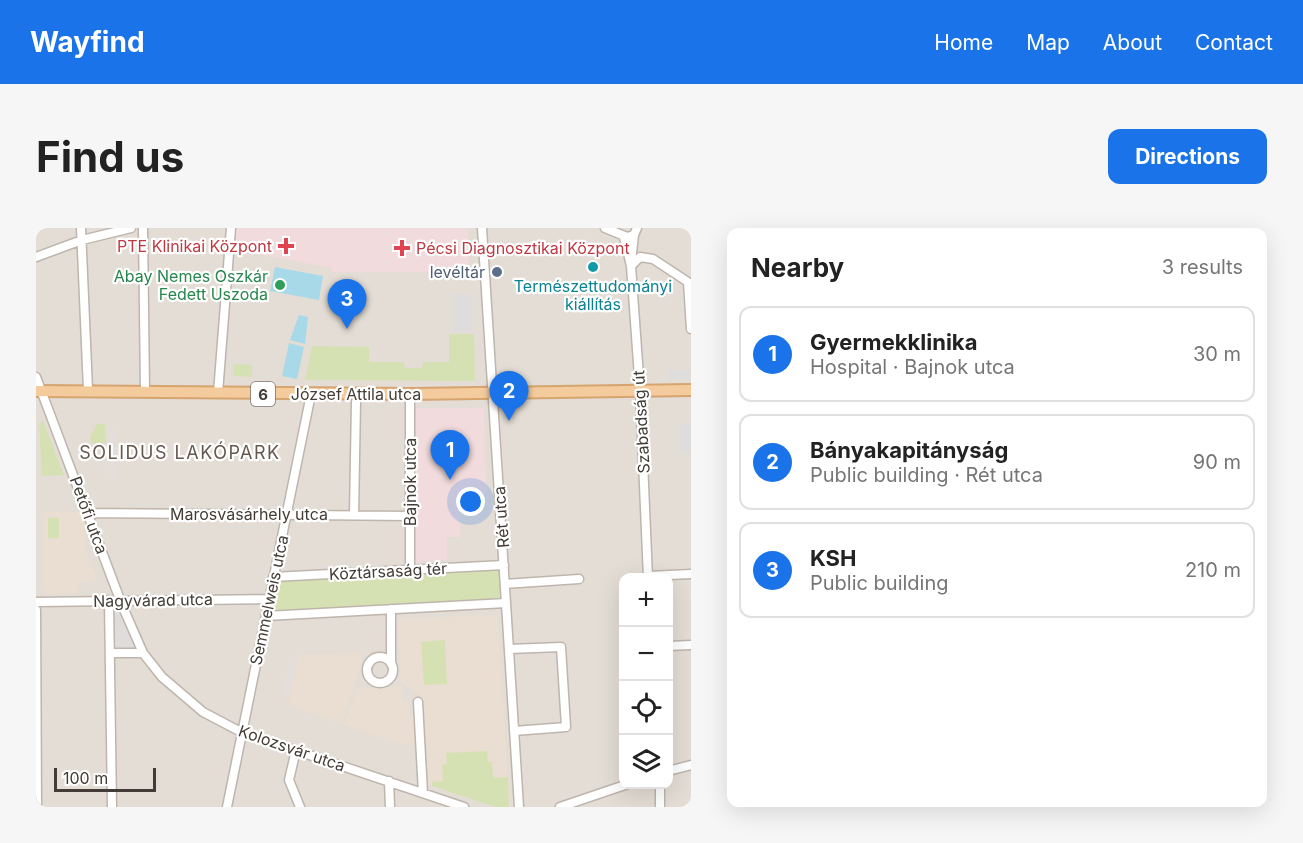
<!DOCTYPE html>
<html lang="en">
<head>
<meta charset="utf-8">
<style>
	body { margin:0; font-family:Inter,sans-serif; background:#f6f6f6; color:#222 }
	.controls { position:absolute; right:18px; bottom:18px; display:grid; overflow:hidden; border-radius:12px; box-shadow:0 6px 24px #0002 }
	.controls button { width:54px; height:54px; display:grid; place-items:center; padding:0; border:0; border-bottom:2px solid #e0e0e0; background:#fff; color:#222; font:30px sans-serif }
	.scale { position:absolute; left:18px; bottom:15px; width:102px; box-sizing:border-box; padding-left:6px; border:3px solid #433c36; border-top:0; font-size:16px; line-height:21px; white-space:nowrap; color:#433c36; -webkit-text-stroke:4px #fff; paint-order:stroke }
	.you { position:absolute; left:435px; top:274px; width:21px; height:21px; margin:-15px; border:4px solid #fff; border-radius:50%; background:#1a73e8; box-shadow:0 0 0 9px #1a73e833 }
	.badge { display:grid; place-items:center; width:39px; height:39px; border-radius:50%; background:#1a73e8; color:#fff; font-size:20px; font-weight:700 }
	.pin { position:absolute; translate:-50% -50px; filter:drop-shadow(0 2px 3px #0008) }
	.pin::after { content:''; position:absolute; top:32px; width:21px; height:18px; background:inherit; clip-path:polygon(0 0,100% 0,50% 100%) }
	.list { margin:0; padding:0; list-style:none }
	h2 { display:flex; justify-content:space-between; align-items:center; height:78px; margin:0; padding:0 24px; font-size:26px }
	h2 small { font-size:20px; font-weight:400; color:#767676 }
	.list li { display:grid; grid-template-columns:39px 1fr auto; gap:18px; align-items:center; box-sizing:border-box; height:96px; margin:0 12px 12px; padding:0 12px; border:2px solid #e0e0e0; border-radius:12px }
	.list b { display:block; font-size:22px; white-space:nowrap }
	.list p { margin:0; font-size:20px; white-space:nowrap; color:#767676 }
	.list em { font-size:20px; font-style:normal; color:#767676 }
	.icon { flex:none; width:33px; height:33px; fill:none; stroke:currentColor; stroke-width:2; stroke-linecap:round; stroke-linejoin:round }
	.map { position:relative; flex:none; width:655px; height:579px; overflow:hidden; border-radius:12px }
	header { display:flex; align-items:center; gap:36px; box-sizing:border-box; height:84px; padding:0 30px; background:#1a73e8; color:#fff }
	header strong { font-size:28px }
	nav { display:flex; gap:33px; margin-inline-start:auto; font-size:21px }
	.intro { display:flex; align-items:center; justify-content:space-between; box-sizing:border-box; height:144px; padding:0 36px }
	h1 { margin:0; font-size:42px }
	.button { padding:15px 27px; border-radius:12px; background:#1a73e8; color:#fff; font-size:21px; font-weight:700 }
	main { display:flex; gap:36px; padding:0 36px }
	aside { flex:1; background:#fff; border-radius:12px; box-shadow:0 6px 24px #0002 }
	.map>svg:first-child { display:block }
	.residential { fill:#e4ddd5; fill-rule:evenodd }
	.industrial { fill:#e3dedb }
	.education { fill:#e9ded1 }
	.medical { fill:#f1dbdc }
	.green { fill:#d5e1b3 }
	.parking { fill:#dfdddb }
	.water { fill:#a8d9e8 }
	.lines { fill:none; stroke-linecap:round; stroke-linejoin:round }
	.minor-casing { stroke:#beb5ad; stroke-width:11 }
	.major-casing { stroke:#d6a46f; stroke-width:14 }
	.minor { stroke:#fff; stroke-width:8 }
	.major { stroke:#f3cb9d; stroke-width:10 }
	.health-dot { fill:#e0444e; stroke:#fff; stroke-width:2 }
	.culture-dot { fill:#0f9aa8; stroke:#fff; stroke-width:2 }
	.service-dot { fill:#5c6f8a; stroke:#fff; stroke-width:2 }
	.leisure-dot { fill:#2e9e5b; stroke:#fff; stroke-width:2 }
	.labels { text-anchor:middle; dominant-baseline:central; stroke-width:4.5; stroke-linejoin:round; paint-order:stroke }
	.shield { fill:#fff; stroke:#7b7672; stroke-width:1.5 }
	.shield-label { font-size:15px; font-weight:bold; fill:#433c36 }
	.health-label { font-size:16px; fill:#be3a42; stroke:#fff; text-anchor:end }
	.service-label { font-size:16px; fill:#4e5e75; stroke:#fff; text-anchor:end }
	.leisure-label { font-size:16px; fill:#27864d; stroke:#fff; text-anchor:end }
	.culture-label { font-size:16px; fill:#0d838f; stroke:#fff }
	.street-label { font-size:16px; fill:#433c36; stroke:#fff }
	.neighbourhood-label { font-size:18px; letter-spacing:1.5px; fill:#65584e; stroke:#fff }
</style>
</head>
<body>
<header>
<strong>Wayfind</strong>
<nav><a>Home</a><a>Map</a><a>About</a><a>Contact</a></nav>
</header>
<div class="intro"><h1>Find us</h1><a class="button">Directions</a></div>
<main>
<div class="map">
<svg width="655" height="579" viewBox="0 0 655 579">
	<rect width="100%" height="100%" fill="#f1ece6"/>
	<path class="residential" d="M 0,0 L 655,0 L 655,579 L 0,579 ZM 588,350 L 632,350 L 632,556 L 588,556 Z"/>
	<path class="industrial" d="M 72,202 L 79,202 L 81,252 L 75,252 Z
		M 255,430 L 261,431 L 253,469 L 247,468 Z"/>
	<path class="education" d="M 10,284 L 44,284 L 49,296 L 49,321 L 61,349 L 58,354 L 43,354 L 41,365 L 7,367 L 7,360 L 11,358 L 7,357 L 7,287 Z
		M 461,387 L 474,578 L 473,579 L 459,579 L 393,557 L 391,522 L 394,521 L 394,517 L 390,516 L 387,469 L 365,454 L 361,391 Z
		M 325,424 L 326,433 L 306,496 L 252,477 L 262,427 Z
		M 366,458 L 366,473 L 373,473 L 373,483 L 378,488 L 379,515 L 364,516 L 308,497 L 321,461 Z"/>
	<path class="medical" d="M 200,0 L 432,0 L 433,44 L 296,44 L 296,40 L 200,22 Z
		M 380,180 L 448,180 L 450,265 L 423,267 L 424,309 L 411,309 L 411,332 L 378,334 Z"/>
	<path class="green" d="M 413,106 L 438,106 L 439,153 L 269,152 L 276,118 L 333,119 L 333,134 L 368,134 L 369,140 L 386,140 L 387,134 L 413,134 Z
		M 198,136 L 216,137 L 216,149 L 197,148 Z
		M 7,193 L 28,247 L 6,248 L 3,195 Z
		M 61,196 L 69,196 L 70,215 L 56,215 L 54,209 Z
		M 12,290 L 23,290 L 23,310 L 12,310 Z
		M 464,342 L 467,371 L 236,384 L 242,353 Z
		M 409,412 L 411,456 L 388,457 L 385,414 Z
		M 451,523 L 452,534 L 456,534 L 457,550 L 472,549 L 473,579 L 459,579 L 396,558 L 396,554 L 407,553 L 406,537 L 411,536 L 410,525 Z"/>
	<path class="parking" d="M 417,66 L 435,66 L 435,104 L 417,104 Z
		M 632,142 L 655,142 L 655,151 L 632,151 Z
		M 655,195 L 655,226 L 643,226 L 642,196 Z
		M 84,372 L 107,425 L 74,425 L 73,373 Z"/>
	<path class="water" d="M 239,39 L 287,48 L 283,72 L 234,63 Z
		M 263,87 L 272,89 L 269,116 L 254,112 Z
		M 253,115 L 268,119 L 261,151 L 246,148 Z"/>
	<g class="lines">
		<g class="minor-casing">
			<path id="minor" d="M 45,0 L 52,162
				M 107,0 L 109,163
				M 446,0 L 483,579
				M 569,0 L 591,9 L 598,7 L 601,0
				M 588,9 L 595,38 L 604,163 L 612,350
				M 0,29 L 46,12 L 95,0
				M 595,34 L 598,7
				M 595,38 L 604,29 L 617,31 L 652,54 L 655,101
				M 0,149 L 86,377 L 107,425 L 126,449 L 167,484 L 205,504 L 428,579
				M 182,165 L 195,0
				M 53,285 L 374,288
				M 318,287 L 320,174
				M 374,343 L 374,166
				M 612,348 L 655,346
				M 237,349 L 468,337
				M 469,356 L 543,351
				M 73,372 L 76,579
				M 0,374 L 233,371
				M 355,381 L 355,434
				M 0,382 L 1,579
				M 230,388 L 470,375
				M 632,418 L 655,417
				M 473,421 L 525,419 L 530,499 L 478,503
				M 74,425 L 107,425
				M331 442a13 13 0 1 1 26 0a13 13 0 1 1-26 0Z
				M 382,474 L 387,565
				M 260,522 L 253,552 L 264,579
				M 632,543 L 655,537
				M 353,553 L 354,579
				M 624,556 L 624,579
				M 191,579 L 275,166
				M 524,579 L 592,556"/>
		</g>
		<g class="major-casing">
			<path id="major" d="M 0,163 L 377,166 L 655,162"/>
		</g>
		<use href="#minor" class="minor"/>
		<use href="#major" class="major"/>
	</g>
	<g class="health-dot">
		<path d="M247 9h6v6h6v6h-6v6h-6v-6h-6v-6h6z"/>
		<path d="M363 11h6v6h6v6h-6v6h-6v-6h-6v-6h6z"/>
	</g>
	<circle class="culture-dot" cx="557" cy="39" r="6"/>
	<circle class="service-dot" cx="461" cy="44" r="6"/>
	<circle class="leisure-dot" cx="244" cy="57" r="6"/>
	<g class="labels">
		<rect class="shield" x="215" y="154" width="24" height="24" rx="4.5"/>
		<g class="shield-label">
			<text x="227" y="166">6</text>
		</g>
		<g class="health-label">
			<text x="236" y="18">PTE Klinikai Központ</text>
			<text x="380" y="20" text-anchor="start">Pécsi Diagnosztikai Központ</text>
		</g>
		<g class="service-label">
			<text x="449" y="44">levéltár</text>
		</g>
		<g class="leisure-label">
			<text x="232" y="48">Abay Nemes Oszkár<tspan x="232" dy="18">Fedett Uszoda</tspan></text>
		</g>
		<g class="culture-label">
			<text x="557" y="58">Természettudományi<tspan x="557" dy="18">kiállítás</tspan></text>
		</g>
		<g class="street-label">
			<text x="320" y="166">József Attila utca</text>
			<text transform="translate(605 194) rotate(-93)">Szabadság út</text>
			<text transform="translate(374 254) rotate(-90)">Bajnok utca</text>
			<text x="213" y="286">Marosvásárhely utca</text>
			<text transform="translate(53 287) rotate(70)">Petőfi utca</text>
			<text transform="translate(465 289) rotate(-94)">Rét utca</text>
			<text transform="translate(352 343) rotate(-3)">Köztársaság tér</text>
			<text transform="translate(117 372) rotate(-1)">Nagyvárad utca</text>
			<text transform="translate(233 372) rotate(-78)">Semmelweis utca</text>
			<text transform="translate(256 520) rotate(19)">Kolozsvár utca</text>
		</g>
		<g class="neighbourhood-label">
			<text x="144" y="224">SOLIDUS LAKÓPARK</text>
		</g>
	</g>
</svg>
<div class="controls">
<button>+</button>
<button>−</button>
<button><svg class="icon" aria-label="locate" viewBox="0 0 24 24"><circle cx="12" cy="12" r="6"/><path d="M12 2v4M12 18v4M2 12h4M18 12h4"/></svg></button>
<button><svg class="icon" aria-label="layers" viewBox="0 0 24 24"><path d="M12 4l9 5-9 5-9-5zM3 14l9 5 9-5"/></svg></button>
</div>
<div class="scale">100 m</div>
<div class="you"></div>
<div class="pin badge" style="left:414px;top:252px">1</div>
<div class="pin badge" style="left:473px;top:193px">2</div>
<div class="pin badge" style="left:311px;top:101px">3</div>
</div>
<aside>
<h2>Nearby<small>3 results</small></h2>
<ul class="list">
<li><span class="badge">1</span><div><b>Gyermekklinika</b><p>Hospital · Bajnok utca</p></div><em>30 m</em></li>
<li><span class="badge">2</span><div><b>Bányakapitányság</b><p>Public building · Rét utca</p></div><em>90 m</em></li>
<li><span class="badge">3</span><div><b>KSH</b><p>Public building</p></div><em>210 m</em></li>
</ul>
</aside>
</main>
</body>
</html>
